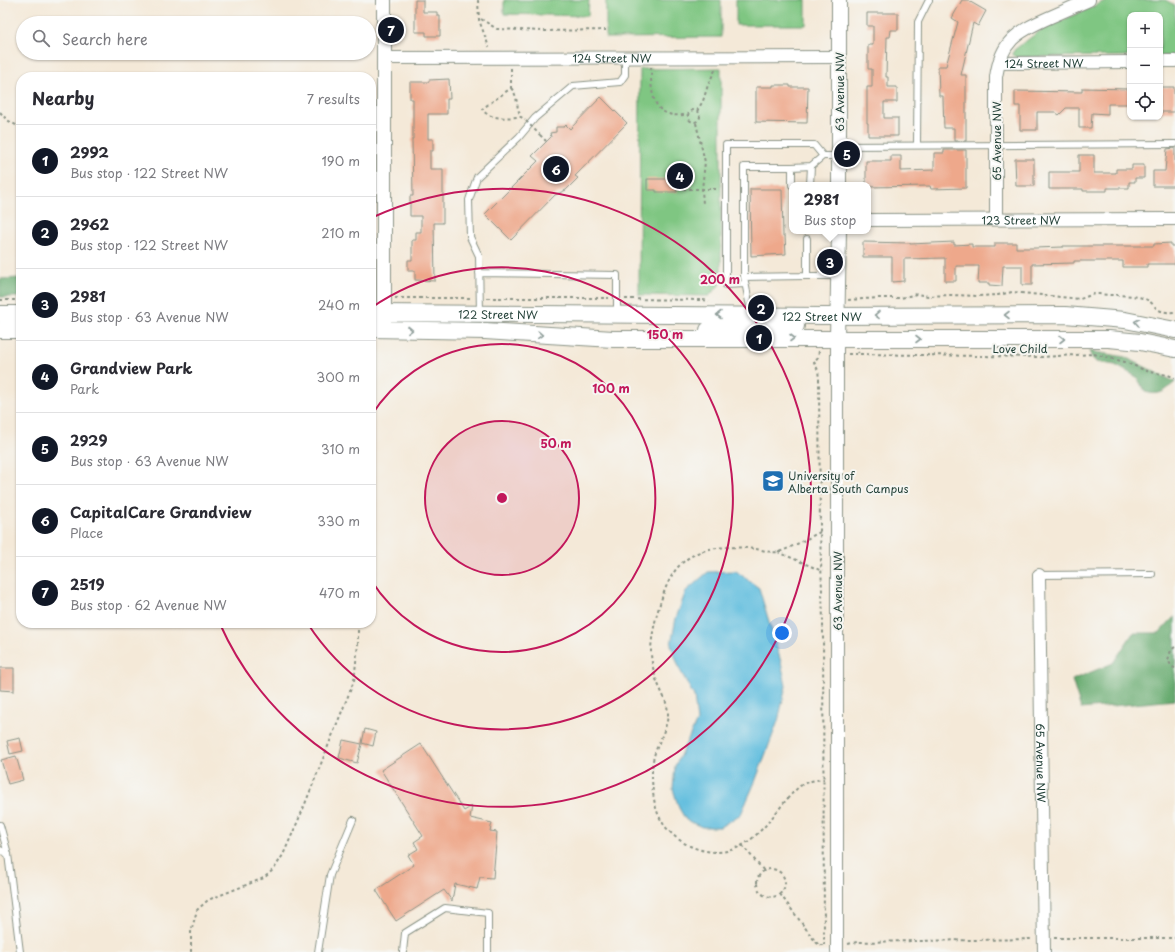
<!DOCTYPE html>
<html lang="en">
<head>
<meta charset="utf-8">
<style>
	body { margin:0; font-family:"Playpen Sans",sans-serif; background:#f2f2f3; color:#2b2b33 }
	.controls { position:absolute; right:12px; top:12px; display:grid; overflow:hidden; border-radius:8px; box-shadow:0 1px 3px #0004 }
	.controls button { width:36px; height:36px; display:grid; place-items:center; padding:0; border:0; border-bottom:1px solid #e1e1e2; background:#fff; color:#2b2b33; font:20px sans-serif }
	.you { position:absolute; left:782px; top:633px; width:14px; height:14px; margin:-10px; border:3px solid #fff; border-radius:50%; background:#1a73e8; box-shadow:0 0 0 6px #1a73e833 }
	.badge { display:grid; place-items:center; width:26px; height:26px; border-radius:50%; background:#111827; color:#fff; font-size:13px; font-weight:700 }
	.pin { position:absolute; translate:-50% -50%; border:2px solid #fff; box-shadow:0 1px 4px #0006 }
	.popup { position:absolute; left:789px; top:182px; width:82px; height:52px; box-sizing:border-box; display:grid; place-content:center; border-radius:8px; background:#fff; filter:drop-shadow(0 1px 3px #0005); font-size:13px; white-space:nowrap; color:#7c7c81 }
	.popup b { font-size:15px; color:#2b2b33 }
	.popup::after { content:''; position:absolute; left:50%; top:100%; margin-left:-8px; border:8px solid transparent; border-top-color:#fff }
	.list { margin:0; padding:0; list-style:none }
	h2 { display:flex; justify-content:space-between; align-items:center; height:52px; margin:0; padding:0 16px; font-size:17px }
	h2 small { font-size:13px; font-weight:400; color:#7c7c81 }
	.list li { display:grid; grid-template-columns:26px 1fr auto; gap:12px; align-items:center; box-sizing:border-box; height:72px; padding:0 16px; border-top:1px solid #e1e1e2 }
	.list b { display:block; font-size:15px; white-space:nowrap }
	.list p { margin:0; font-size:13px; white-space:nowrap; color:#7c7c81 }
	.list em { font-size:13px; font-style:normal; color:#7c7c81 }
	.icon { flex:none; width:22px; height:22px; fill:none; stroke:currentColor; stroke-width:2; stroke-linecap:round; stroke-linejoin:round }
	.map { position:relative; flex:none; width:1175px; height:952px; overflow:hidden }
	.search { position:absolute; background:#fff; box-shadow:0 1px 3px #0004; left:16px; top:16px; width:360px; height:44px; display:flex; align-items:center; gap:10px; box-sizing:border-box; padding:0 14px; border-radius:22px; color:#7c7c81; font-size:15px }
	.panel { position:absolute; background:#fff; box-shadow:0 1px 3px #0004; left:16px; top:72px; width:360px; height:556px; border-radius:16px }
	.map>svg:first-child { display:block }
	.green { fill:#7fc682; stroke:#4f825b }
	.forest { fill:#67ab70; stroke:#437452 }
	.water { fill:#60bdde; stroke:#407d89 }
	.building { fill:#eea88b }
	.lines { fill:none; stroke-linecap:round; stroke-linejoin:round }
	.service-casing { stroke:#8a9386; stroke-width:8 }
	.minor-casing { stroke:#8a9386; stroke-width:14 }
	.tertiary-casing { stroke:#8a9386; stroke-width:16 }
	.secondary-casing { stroke:#8a9386; stroke-width:18 }
	.path { stroke:#8a9386; stroke-width:2; stroke-dasharray:3 3; stroke-linecap:butt }
	.service { stroke:#fff; stroke-width:6 }
	.minor { stroke:#fff; stroke-width:12 }
	.tertiary { stroke:#fff; stroke-width:14 }
	.secondary { stroke:#fff; stroke-width:16 }
	.path-bridge { stroke:#8a9386; stroke-width:2; stroke-dasharray:3 3; stroke-linecap:butt }
	.oneway { stroke:#8f9e9a }
	.ring { fill:none; stroke:#c2185b; stroke-width:2 }
	.labels { text-anchor:middle; dominant-baseline:central; stroke-width:4; stroke-linejoin:round; paint-order:stroke }
	.street-label { font-size:11px; fill:#1f3d34; stroke:#f6f6f2 }
	.poi-label { font-size:11px; fill:#1f3d34; stroke:#f6f6f2; text-anchor:start }
	.centre { fill:#c2185b; stroke:#f6f6f2; stroke-width:2 }
	.ring-label { font-size:12px; text-anchor:middle; font-weight:bold; fill:#c2185b; stroke:#f6f6f2; stroke-width:4; stroke-linejoin:round; paint-order:stroke }
</style>
</head>
<body>
<div class="map">
<svg width="1175" height="952" viewBox="0 0 1175 952">
	<rect width="100%" height="100%" fill="#f6f6f2"/>
	<filter id="ink" filterUnits="userSpaceOnUse"><feTurbulence type="fractalNoise" baseFrequency=".025" numOctaves="2"/><feDisplacementMap in="SourceGraphic" scale="8" xChannelSelector="R" yChannelSelector="G"/><feConvolveMatrix kernelMatrix="1 2 1 2 8 2 1 2 1" color-interpolation-filters="sRGB"/></filter>
	<filter id="wash" filterUnits="userSpaceOnUse"><feTurbulence type="fractalNoise" baseFrequency=".012" numOctaves="4" result="noise"/><feDisplacementMap in="SourceGraphic" scale="16" xChannelSelector="R" yChannelSelector="G"/><feGaussianBlur stdDeviation="0.9" result="paint"/><feColorMatrix in="noise" values="0 0 0 0 0 0 0 0 0 0 0 0 0 0 0 0 0 1.4 0 .05"/><feComposite in="paint" operator="in"/></filter>
	<g filter="url(#wash)">
		<rect width="100%" height="100%" fill="#f4e9d8"/>
		<path class="green" d="M 504,0 L 589,0 L 588,16 L 504,14 Z
			M 606,0 L 721,0 L 721,37 L 606,38 Z
			M 736,0 L 806,0 L 806,25 L 736,25 Z
			M 1107,0 L 1165,0 L 1175,5 L 1175,56 L 1160,56 L 1160,15 L 1130,15 L 1130,56 L 1015,57 L 1013,54 L 1014,50 L 1041,30 Z
			M 721,68 L 721,283 L 709,296 L 639,295 L 640,69 Z"/>
		<path class="forest" d="M 21,278 L 21,297 L 0,297 L 0,279 Z
			M 1089,351 L 1125,357 L 1175,382 C 1164,392 1160,396 1145,392 L 1137,377 L 1115,365 L 1096,362 L 1092,358 Z
			M 1175,616 L 1175,700 L 1081,709 L 1072,680 L 1113,663 L 1133,633 L 1159,633 Z"/>
		<path class="water" d="M 736,571 L 759,588 L 781,662 L 786,686 L 778,721 L 755,782 L 741,814 L 720,827 L 702,827 L 686,820 L 679,808 L 673,789 L 675,766 L 697,721 L 694,696 L 680,670 L 671,645 L 676,618 L 686,591 L 708,572 Z"/>
		<g id="blocks">
			<path class="building" d="M 415,0 L 423,0 L 423,12 L 437,12 L 437,16 L 440,16 L 440,36 L 426,36 L 426,32 L 415,32 Z
				M 962,0 L 967,0 L 986,11 L 978,26 L 973,23 L 961,75 L 966,75 L 966,141 L 954,141 L 954,128 L 944,128 L 943,99 L 943,96 L 939,96 L 938,66 L 946,66 L 958,22 L 952,18 Z
				M 867,13 L 898,13 L 898,30 L 891,30 L 890,37 L 887,37 L 886,77 L 888,77 L 888,87 L 897,87 L 897,102 L 884,102 L 884,118 L 898,118 L 898,136 L 868,136 L 868,123 L 867,123 L 867,87 L 872,87 L 872,69 L 868,69 L 868,45 L 873,45 L 873,26 L 867,26 Z
				M 449,79 L 450,99 L 447,99 L 447,114 L 428,114 L 428,139 L 433,139 L 433,151 L 430,151 L 430,169 L 443,169 L 443,223 L 434,223 L 435,281 L 415,280 L 415,271 L 408,271 L 408,260 L 412,260 L 412,240 L 416,240 L 416,232 L 421,232 L 421,216 L 410,216 L 410,196 L 413,196 L 412,139 L 413,139 L 413,99 L 410,99 L 410,82 L 429,82 L 429,80 Z
				M 773,85 L 790,85 L 790,87 L 808,87 L 807,123 L 756,122 L 756,87 L 773,87 Z
				M 1160,87 L 1174,87 L 1174,112 L 1160,112 Z
				M 1082,88 L 1130,89 L 1130,104 L 1108,104 L 1108,114 L 1092,113 L 1091,128 L 1079,128 L 1079,108 L 1066,108 L 1059,115 L 1055,112 L 1037,112 L 1037,130 L 1020,130 L 1020,106 L 1015,106 L 1015,91 L 1082,92 Z
				M 601,97 L 627,123 L 575,176 L 578,178 L 566,190 L 555,195 L 511,240 L 485,214 L 538,161 L 532,156 L 551,137 L 550,133 L 556,132 L 556,127 L 564,127 L 566,125 L 570,129 Z
				M 1175,148 L 1175,186 L 1153,186 L 1153,171 L 1165,171 L 1167,149 Z
				M 944,150 L 966,150 L 966,188 L 931,189 L 930,186 L 868,187 L 868,185 L 866,185 L 866,161 L 891,161 L 891,156 L 901,156 L 901,171 L 934,170 L 934,153 L 944,153 Z
				M 1079,155 L 1094,155 L 1094,173 L 1116,173 L 1116,169 L 1132,169 L 1132,165 L 1144,165 L 1144,178 L 1135,178 L 1135,182 L 1129,182 L 1129,188 L 1107,188 L 1107,191 L 1083,191 L 1083,189 L 1049,189 L 1049,172 L 1079,172 Z
				M 1015,159 L 1034,159 L 1034,186 L 1016,186 Z
				M 647,179 L 677,179 L 677,192 L 656,192 L 656,190 L 647,190 Z
				M 750,189 L 782,189 L 783,236 L 785,236 L 786,254 L 751,256 Z
				M 863,242 L 910,243 L 910,244 L 954,242 L 954,245 L 972,244 L 972,247 L 995,247 L 995,243 L 1016,243 L 1016,248 L 1035,248 L 1063,247 L 1063,246 L 1154,246 L 1154,244 L 1171,243 L 1171,246 L 1175,246 L 1175,264 L 1147,264 L 1147,267 L 1123,267 L 1123,261 L 1074,261 L 1074,263 L 1032,264 L 1032,285 L 1022,285 L 1022,266 L 1003,266 L 1002,286 L 989,285 L 989,283 L 978,283 L 979,266 L 956,266 L 956,281 L 945,281 L 945,258 L 904,259 L 904,281 L 892,282 L 892,257 L 863,257 Z
				M 0,668 L 14,668 L 14,691 L 0,690 Z
				M 365,729 L 376,732 L 373,746 L 362,743 Z
				M 20,738 L 23,751 L 10,754 L 7,741 Z
				M 343,740 L 362,744 L 357,763 L 339,758 Z
				M 421,744 L 464,811 L 472,806 L 470,818 L 492,823 L 490,831 L 497,832 L 493,878 L 480,877 L 477,889 L 455,884 L 452,901 L 444,890 L 396,921 L 376,890 L 414,865 L 408,855 L 418,849 L 414,842 L 423,836 L 381,770 Z
				M 16,756 L 23,780 L 8,784 L 1,760 Z"/>
		</g>
	</g>
	<g filter="url(#ink)">
		<use href="#blocks" fill-opacity="0" stroke="#8a9386" stroke-width="1"/>
		<g class="lines">
			<g class="service-casing">
				<path id="service" d="M 917,145 L 918,22 L 929,0
					M 839,146 L 1175,144
					M 792,167 L 811,166
					M 810,185 L 811,166 L 823,156 L 839,156
					M 807,239 L 807,276 L 838,276
					M 479,273 L 617,275 L 617,315
					M 744,277 L 807,276
					M 745,284 L 726,285 L 726,145 L 814,145 L 823,156
					M 480,314 L 479,256 L 470,237 L 469,200 L 477,177 L 519,137 L 535,118 L 573,86 L 620,82 L 625,75 L 625,57
					M 750,315 L 750,307 L 744,277 L 744,167 L 792,167 L 792,185
					M 1039,575 L 1152,574
					M 0,825 L 8,854 L 20,952
					M 0,850 L 8,854
					M 318,952 L 330,875 L 353,820
					M 403,952 L 405,933 L 445,908 L 488,913 L 488,952"/>
			</g>
			<g class="minor-casing">
				<g id="minor">
					<path id="s1" d="M 384,58 L 840,57"/>
					<path d="M 1160,61 L 1175,61"/>
					<path id="s2" d="M 999,63 L 1130,62"/>
					<path d="M 996,219 L 996,77 C 1001,41 1017,32 1048,18 C 1062,12 1075,6 1089,0"/>
					<path id="s3" d="M 868,220 L 1175,219"/>
					<path id="s4" d="M 1039,575 L 1044,952"/>
					<path d="M 837,952 L 837,339"/>
				</g>
			</g>
			<g class="tertiary-casing">
				<path id="tertiary" d="M 839,0 L 839,185
					M 384,324 L 384,0
					M 837,339 L 839,231"/>
			</g>
			<g class="secondary-casing">
				<g id="secondary">
					<path id="s5" d="M 371,313 L 825,316 L 1065,315 L 1125,320 L 1175,330"/>
					<path d="M 0,314 L 21,314"/>
					<path d="M 371,329 L 485,331 L 613,339 L 1109,339 L 1140,342 L 1175,349"/>
					<path d="M 0,330 L 21,330"/>
					<path d="M 708,330 L 733,327 L 796,326"/>
				</g>
			</g>
			<path class="path" d="M 478,0 L 479,20 L 489,47
				M 481,19 L 497,29 L 543,31 L 606,30
				M 651,67 C 651,83 650,109 669,114 C 674,116 682,115 687,115
				M 511,68 L 511,88 L 482,109 C 490,121 508,117 521,117 L 525,120
				M 511,88 C 519,97 515,106 521,116
				M688 116a6 6 0 1 1 12 0a6 6 0 1 1-12 0Z
				M 697,111 L 703,101 L 708,85 L 716,68
				M 0,112 L 7,120 L 21,128
				M 696,123 L 705,162 L 702,189 L 703,205
				M 540,135 L 546,141
				M 677,189 L 719,189
				M 395,298 L 473,298
				M 487,298 L 609,298
				M 625,299 L 703,300 L 709,301
				M 0,300 L 21,300
				M 848,300 L 879,298 L 901,298 L 916,294 L 928,296 L 951,295 L 979,296 L 998,295 L 1012,292 L 1080,299 L 1094,294 L 1099,294 C 1113,296 1129,294 1142,298 C 1158,302 1151,314 1175,312
				M 819,351 L 818,357 L 814,362 L 818,370 L 819,379 L 820,532 L 823,621 L 824,945
				M 848,354 L 859,354 L 858,352
				M 860,354 L 1041,357 L 1094,354 L 1125,362 L 1149,372 L 1168,375 L 1175,378
				M 820,532 C 812,536 785,551 778,552 C 771,553 763,550 756,549 C 728,546 699,544 678,567 C 663,583 651,630 651,652 C 651,660 653,668 655,676 C 659,689 668,701 668,714 C 667,729 658,742 654,756 C 651,768 652,781 653,793 C 654,799 655,806 657,811 C 665,835 690,851 715,852 C 747,853 765,826 783,804 C 788,798 794,791 800,786 C 807,781 816,780 824,779
				M 778,552 L 822,571
				M 1175,647 L 1171,650 L 1168,660 L 1172,667 L 1175,668
				M 742,845 L 764,871
				M757 883a14 14 0 1 1 28 0a14 14 0 1 1-28 0Z
				M 780,894 L 815,941 L 819,945 L 826,945
				M 1054,938 L 1175,938
				M 848,944 L 857,942 L 1033,939
				M 191,952 L 191,932 L 197,910 L 208,900 L 264,878 L 274,869 L 283,855 L 301,814 L 354,681 L 358,644 L 358,623"/>
			<use href="#service" class="service"/>
			<use href="#minor" class="minor"/>
			<use href="#tertiary" class="tertiary"/>
			<use href="#secondary" class="secondary"/>
			<path class="path-bridge" d="M 526,121 L 540,135"/>
		</g>
		<defs><path id="oneway-chevron" d="M-2-3.5L2.5 0L-2 3.5" fill="none" stroke-width="1.6" stroke-linecap="round" stroke-linejoin="round"/></defs>
		<g class="oneway">
			<use href="#oneway-chevron" transform="translate(719 315) rotate(-180)"/>
			<use href="#oneway-chevron" transform="translate(877 315) rotate(179)"/>
			<use href="#oneway-chevron" transform="translate(1007 315) rotate(180)"/>
			<use href="#oneway-chevron" transform="translate(1137 322) rotate(-170)"/>
			<use href="#oneway-chevron" transform="translate(410 330) rotate(1)"/>
			<use href="#oneway-chevron" transform="translate(540 335) rotate(4)"/>
			<use href="#oneway-chevron" transform="translate(792 338)"/>
			<use href="#oneway-chevron" transform="translate(918 339)"/>
			<use href="#oneway-chevron" transform="translate(1062 339)"/>
		</g>
	</g>
	<circle cx="502" cy="498" r="77" fill="#c2185b" fill-opacity=".12"/>
	<g class="ring">
		<circle cx="502" cy="498" r="77"/>
		<path d="M371 416A154 154 0 1 1 371 580"/>
		<path d="M371 308A231 231 0 1 1 308 624"/>
		<path d="M371 218A309 309 0 1 1 220 624"/>
	</g>
	<defs>
		<g id="university-square" transform="scale(1.15)"><rect x="-9" y="-9" width="18" height="18" rx="4" fill="#1f6fb2" stroke="#f6f6f2"/><path d="M0-5L7-2L0 1L-7-2ZM-4 1L0 2.5L4 1V4Q0 6-4 4Z" fill="#fff"/></g>
	</defs>
	<g fill-rule="evenodd">
		<use href="#university-square" x="773" y="481"/>
	</g>
	<g class="labels">
		<g class="street-label">
			<text stroke="none"><textPath href="#s1" startOffset="228">124 Street NW</textPath></text>
			<text stroke="none"><textPath href="#s2" startOffset="45">124 Street NW</textPath></text>
			<text transform="translate(839 92) rotate(-90)">63 Avenue NW</text>
			<text transform="translate(996 141) rotate(-90)">65 Avenue NW</text>
			<text stroke="none"><textPath href="#s3" startOffset="153">123 Street NW</textPath></text>
			<text stroke="none"><textPath href="#s5" startOffset="127">122 Street NW</textPath></text>
			<text stroke="none"><textPath href="#s5" startOffset="451">122 Street NW</textPath></text>
			<text x="1020" y="348">Love Child</text>
			<text transform="translate(837 591) rotate(-90)">63 Avenue NW</text>
			<text stroke="none"><textPath href="#s4" startOffset="188">65 Avenue NW</textPath></text>
		</g>
		<g class="poi-label">
			<text x="788" y="475">University of<tspan x="788" dy="13">Alberta South Campus</tspan></text>
		</g>
	</g>
	<circle cx="502" cy="498" r="6" class="centre"/>
	<g class="ring-label">
		<text x="720" y="284">200 m</text>
		<text x="665" y="339">150 m</text>
		<text x="611" y="393">100 m</text>
		<text x="556" y="448">50 m</text>
	</g>
</svg>
<div class="controls">
<button>+</button>
<button>−</button>
<button><svg class="icon" aria-label="locate" viewBox="0 0 24 24"><circle cx="12" cy="12" r="6"/><path d="M12 2v4M12 18v4M2 12h4M18 12h4"/></svg></button>
</div>
<div class="you"></div>
<div class="pin badge" style="left:759px;top:338px">1</div>
<div class="pin badge" style="left:761px;top:308px">2</div>
<div class="pin badge" style="left:830px;top:262px">3</div>
<div class="popup"><b>2981</b>Bus stop</div>
<div class="pin badge" style="left:680px;top:176px">4</div>
<div class="pin badge" style="left:847px;top:154px">5</div>
<div class="pin badge" style="left:556px;top:169px">6</div>
<div class="pin badge" style="left:391px;top:30px">7</div>
<div class="search"><svg class="icon" aria-label="search" viewBox="0 0 24 24"><circle cx="10" cy="10" r="6"/><path d="M15 15l6 6"/></svg>Search here</div>
<section class="panel">
<h2>Nearby<small>7 results</small></h2>
<ul class="list">
<li><span class="badge">1</span><div><b>2992</b><p>Bus stop · 122 Street NW</p></div><em>190 m</em></li>
<li><span class="badge">2</span><div><b>2962</b><p>Bus stop · 122 Street NW</p></div><em>210 m</em></li>
<li><span class="badge">3</span><div><b>2981</b><p>Bus stop · 63 Avenue NW</p></div><em>240 m</em></li>
<li><span class="badge">4</span><div><b>Grandview Park</b><p>Park</p></div><em>300 m</em></li>
<li><span class="badge">5</span><div><b>2929</b><p>Bus stop · 63 Avenue NW</p></div><em>310 m</em></li>
<li><span class="badge">6</span><div><b>CapitalCare Grandview</b><p>Place</p></div><em>330 m</em></li>
<li><span class="badge">7</span><div><b>2519</b><p>Bus stop · 62 Avenue NW</p></div><em>470 m</em></li>
</ul>
</section>
</div>
</body>
</html>
